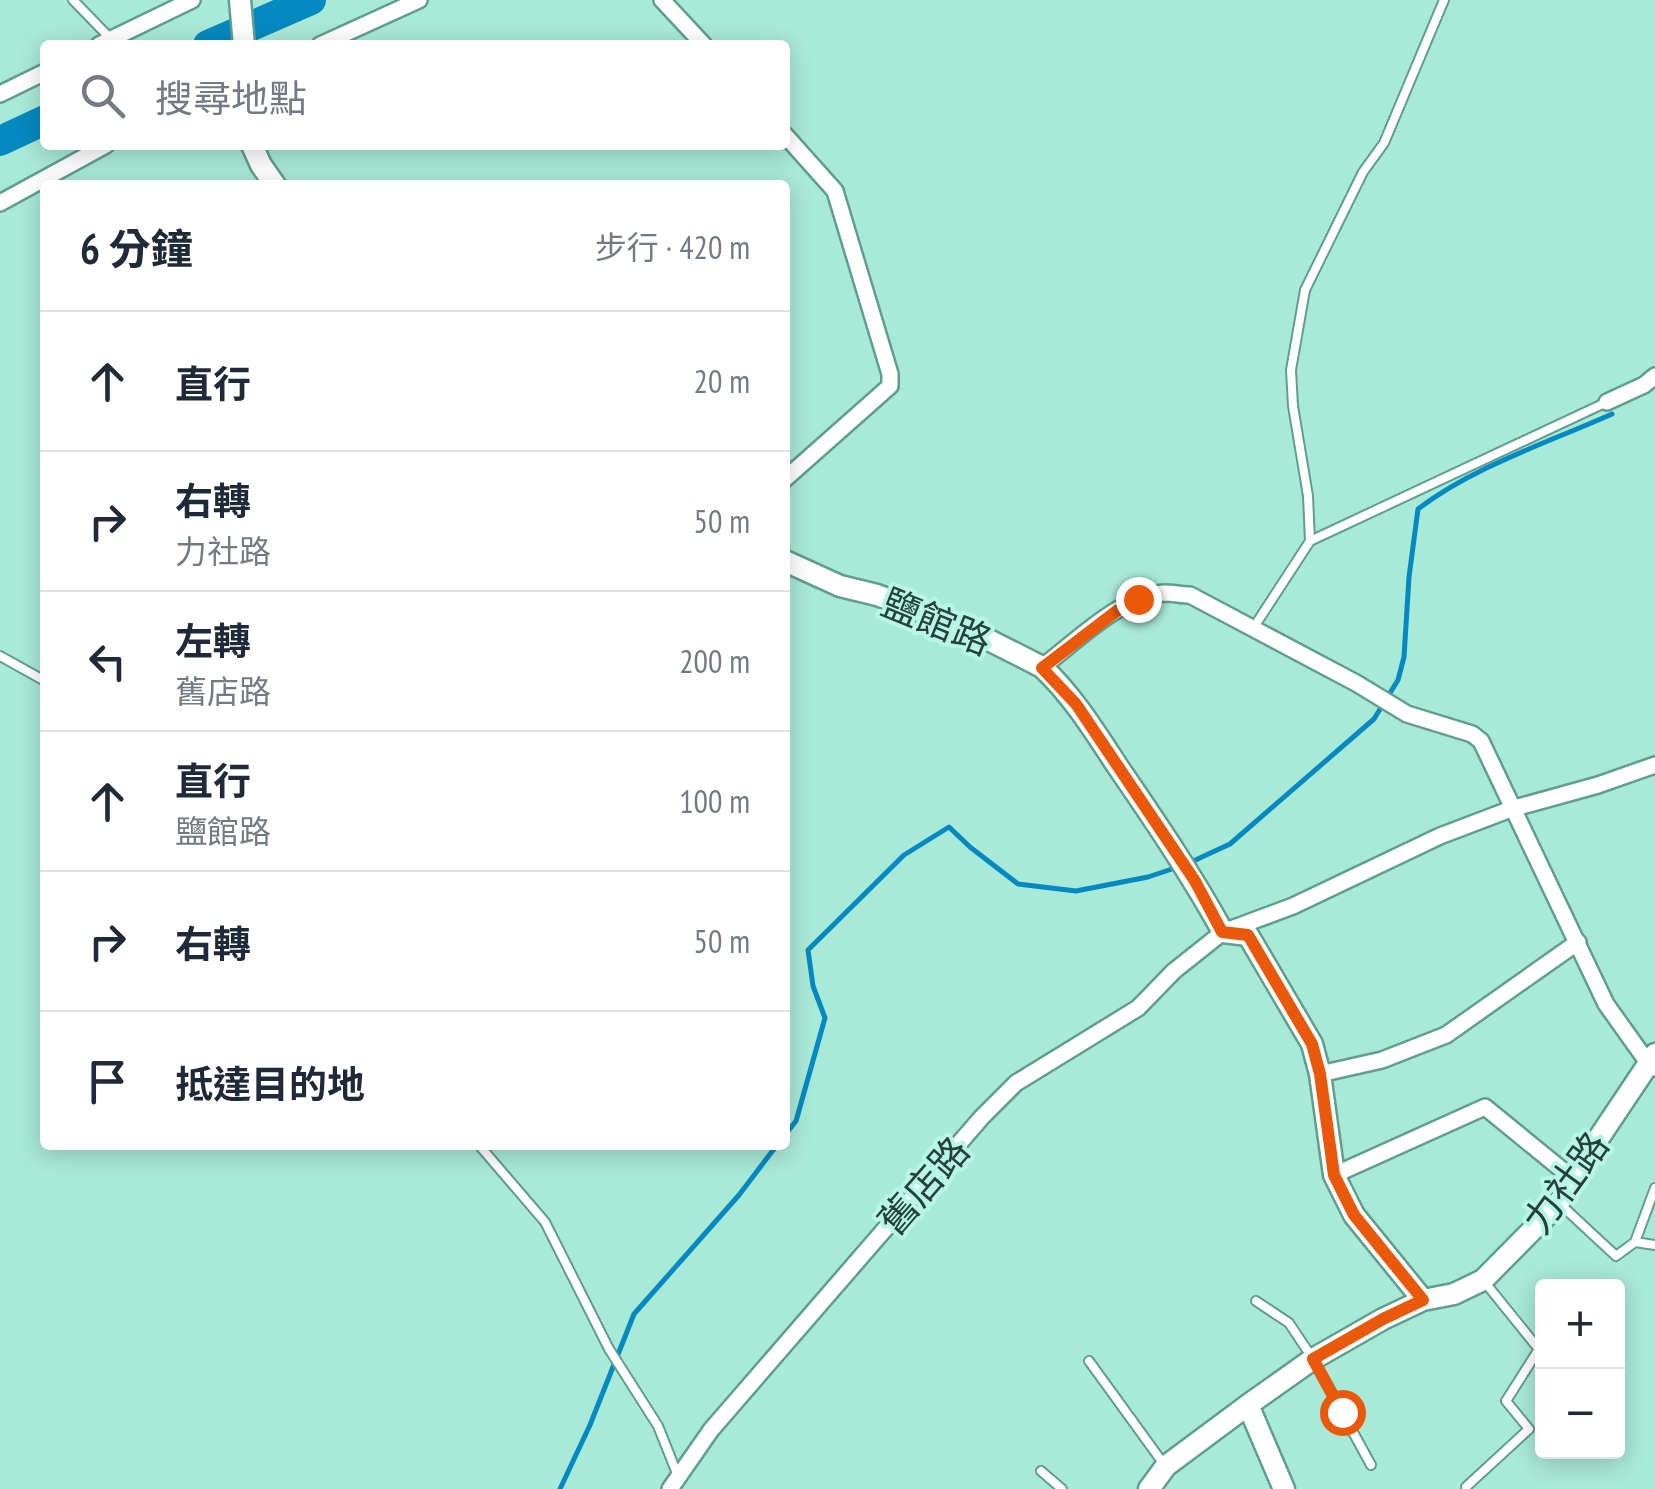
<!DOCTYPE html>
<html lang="zh-TW">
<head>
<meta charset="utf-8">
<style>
	body { margin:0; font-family:"PT Sans Narrow","Noto Sans TC",sans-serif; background:#f2f2f3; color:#1f2937 }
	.controls { position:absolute; right:30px; bottom:30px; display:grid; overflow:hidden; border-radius:10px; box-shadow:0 5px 25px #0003 }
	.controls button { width:90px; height:90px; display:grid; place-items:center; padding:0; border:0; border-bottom:2px solid #e0e1e3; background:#fff; color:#1f2937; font:50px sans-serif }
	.stop { position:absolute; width:30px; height:30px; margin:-22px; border:8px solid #ea580c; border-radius:50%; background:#fff }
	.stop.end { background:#ea580c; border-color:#fff; box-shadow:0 2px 10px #0008 }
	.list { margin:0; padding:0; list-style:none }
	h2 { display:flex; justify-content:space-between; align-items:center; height:130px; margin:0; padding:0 40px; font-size:42px }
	h2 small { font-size:32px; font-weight:400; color:#747a83 }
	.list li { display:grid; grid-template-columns:65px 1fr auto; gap:30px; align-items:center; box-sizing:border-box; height:140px; padding:0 40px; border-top:2px solid #e0e1e3 }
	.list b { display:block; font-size:38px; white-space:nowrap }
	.list p { margin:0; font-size:32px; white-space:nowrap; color:#747a83 }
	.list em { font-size:32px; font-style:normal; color:#747a83 }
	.icon { flex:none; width:55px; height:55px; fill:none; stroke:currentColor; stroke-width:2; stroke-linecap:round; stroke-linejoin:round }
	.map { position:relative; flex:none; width:1655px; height:1489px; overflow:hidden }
	.search { position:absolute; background:#fff; box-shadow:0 5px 25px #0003; left:40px; top:40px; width:750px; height:110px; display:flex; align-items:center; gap:25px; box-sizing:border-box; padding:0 35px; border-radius:10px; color:#747a83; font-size:38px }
	.panel { position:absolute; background:#fff; box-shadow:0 5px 25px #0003; left:40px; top:180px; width:750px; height:970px; border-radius:10px }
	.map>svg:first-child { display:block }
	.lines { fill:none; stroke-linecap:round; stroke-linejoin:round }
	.stream { stroke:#0589c1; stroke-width:5 }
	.river { stroke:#0589c1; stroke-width:30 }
	.lane-casing { stroke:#609f8f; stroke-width:12 }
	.street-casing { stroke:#609f8f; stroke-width:20 }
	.secondary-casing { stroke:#609f8f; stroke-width:25 }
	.lane { stroke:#fff; stroke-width:8 }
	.street { stroke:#fff; stroke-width:15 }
	.secondary { stroke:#fff; stroke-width:20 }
	.route { stroke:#ea580c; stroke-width:12 }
	.labels { text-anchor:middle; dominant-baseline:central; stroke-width:8; stroke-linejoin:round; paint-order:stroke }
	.street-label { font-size:38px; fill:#27413a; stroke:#b6f7e5 }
</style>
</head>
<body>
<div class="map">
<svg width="1655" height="1489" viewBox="0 0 1655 1489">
	<rect width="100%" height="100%" fill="#a9e9d8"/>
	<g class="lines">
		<path class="stream" d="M 1189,863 L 1230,844 L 1374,719 L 1398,680 L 1404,657 L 1409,577 L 1418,509 C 1475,466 1547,443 1612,414
			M 785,1135 L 796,1121 L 825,1018 L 813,986 L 808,950 L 904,855 L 949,827 L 970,847 L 1018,884 L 1076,891 L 1148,877 L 1178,867
			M 560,1489 L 590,1425 L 634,1314 L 739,1195 L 777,1145"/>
		<path class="river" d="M 208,45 L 311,0
			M 0,141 L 45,120"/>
		<g class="lane-casing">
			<path id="lane" d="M 73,0 L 111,39
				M 1310,541 L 1607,402
				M 1254,627 L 1310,541 L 1308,496 L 1293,406 L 1291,370 L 1305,290 L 1363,172 L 1384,143 L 1444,0
				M 0,656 L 45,681
				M 479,1145 L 545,1222 L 609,1349 L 658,1426 L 678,1476
				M 1560,1204 L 1616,1256 L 1635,1242 L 1655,1245
				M 1635,1242 L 1655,1188
				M 1483,1280 L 1542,1353
				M 1256,1301 L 1289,1323 L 1313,1359 L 1371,1465
				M 1089,1361 L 1163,1463
				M 1041,1471 L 1062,1489
				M 1466,1487 L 1529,1429 L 1506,1401 L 1539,1349"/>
		</g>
		<g class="street-casing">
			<path id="street" d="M 662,0 L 704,45
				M 99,45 L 192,0
				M 320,45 L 419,0
				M 0,94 L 45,72
				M 785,135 L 835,191 L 890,374 L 890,386 L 785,479
				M 0,203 L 106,145
				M 1607,402 L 1644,385 L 1655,376
				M 1042,667 C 1076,642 1121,595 1165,593 C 1173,593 1182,595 1190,595 L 1356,683 L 1407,714 L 1472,734 L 1481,741 L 1606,1004 L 1648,1063 L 1655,1068
				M 1320,1074 L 1382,1060 L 1446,1035 L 1578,942
				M 1334,1175 L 1485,1107 L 1572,1178
				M 670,1489 L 711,1430 L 982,1117 L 1016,1083 L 1138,1008 L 1174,971 L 1223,932 L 1293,906 L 1440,836 L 1511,809 L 1598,785 L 1655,765"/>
		</g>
		<g class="secondary-casing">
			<path id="secondary" d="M 240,0 L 244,45
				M 252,145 L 261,165 L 275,185
				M 785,561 L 840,586 L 877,595 L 965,628 L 1042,667 C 1073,696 1095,732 1118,767 C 1155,821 1191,874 1223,932 L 1248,935 L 1312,1044 L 1320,1074 L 1334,1175 L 1354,1215 L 1423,1300
				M 1248,1405 L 1284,1489
				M 1149,1489 L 1166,1466 L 1248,1405 L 1313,1359 L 1383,1319 L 1423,1300 L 1454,1294 L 1483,1280 L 1559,1203 L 1572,1178 L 1655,1054"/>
		</g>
		<use href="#lane" class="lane"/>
		<use href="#street" class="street"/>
		<use href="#secondary" class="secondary"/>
	</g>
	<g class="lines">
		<path class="route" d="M 1138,599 L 1118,610 L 1042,668 L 1076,704 L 1195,881 L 1222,932 L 1248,935 L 1312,1044 L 1320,1074 L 1334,1175 L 1354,1215 L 1423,1300 L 1383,1319 L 1313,1359 L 1342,1412"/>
	</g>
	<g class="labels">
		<g class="street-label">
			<text transform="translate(937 621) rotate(22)">鹽館路</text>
			<text transform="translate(1565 1182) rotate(-54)">力社路</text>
			<text transform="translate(923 1185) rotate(-49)">舊店路</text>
		</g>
	</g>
</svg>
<div class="controls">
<button>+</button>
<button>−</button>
</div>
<div class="stop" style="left:1342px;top:1412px"></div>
<div class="stop end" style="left:1138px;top:599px"></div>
<div class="search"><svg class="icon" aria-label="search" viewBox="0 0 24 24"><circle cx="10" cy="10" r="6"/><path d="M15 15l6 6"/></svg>搜尋地點</div>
<section class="panel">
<h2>6 分鐘<small>步行 · 420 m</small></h2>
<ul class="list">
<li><svg class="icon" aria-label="ahead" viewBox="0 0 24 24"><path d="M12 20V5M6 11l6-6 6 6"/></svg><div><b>直行</b></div><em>20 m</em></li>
<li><svg class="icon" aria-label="right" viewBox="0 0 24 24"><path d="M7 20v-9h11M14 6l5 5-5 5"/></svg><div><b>右轉</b><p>力社路</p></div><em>50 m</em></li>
<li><svg class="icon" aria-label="left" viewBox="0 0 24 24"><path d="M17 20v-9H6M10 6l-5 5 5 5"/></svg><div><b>左轉</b><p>舊店路</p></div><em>200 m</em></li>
<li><svg class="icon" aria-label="ahead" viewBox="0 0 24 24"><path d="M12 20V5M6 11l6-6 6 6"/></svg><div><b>直行</b><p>鹽館路</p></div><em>100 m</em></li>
<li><svg class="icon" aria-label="right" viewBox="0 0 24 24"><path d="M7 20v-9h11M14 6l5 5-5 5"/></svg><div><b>右轉</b></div><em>50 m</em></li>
<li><svg class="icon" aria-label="arrive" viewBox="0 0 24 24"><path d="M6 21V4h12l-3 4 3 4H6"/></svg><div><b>抵達目的地</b></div></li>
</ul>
</section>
</div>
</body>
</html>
